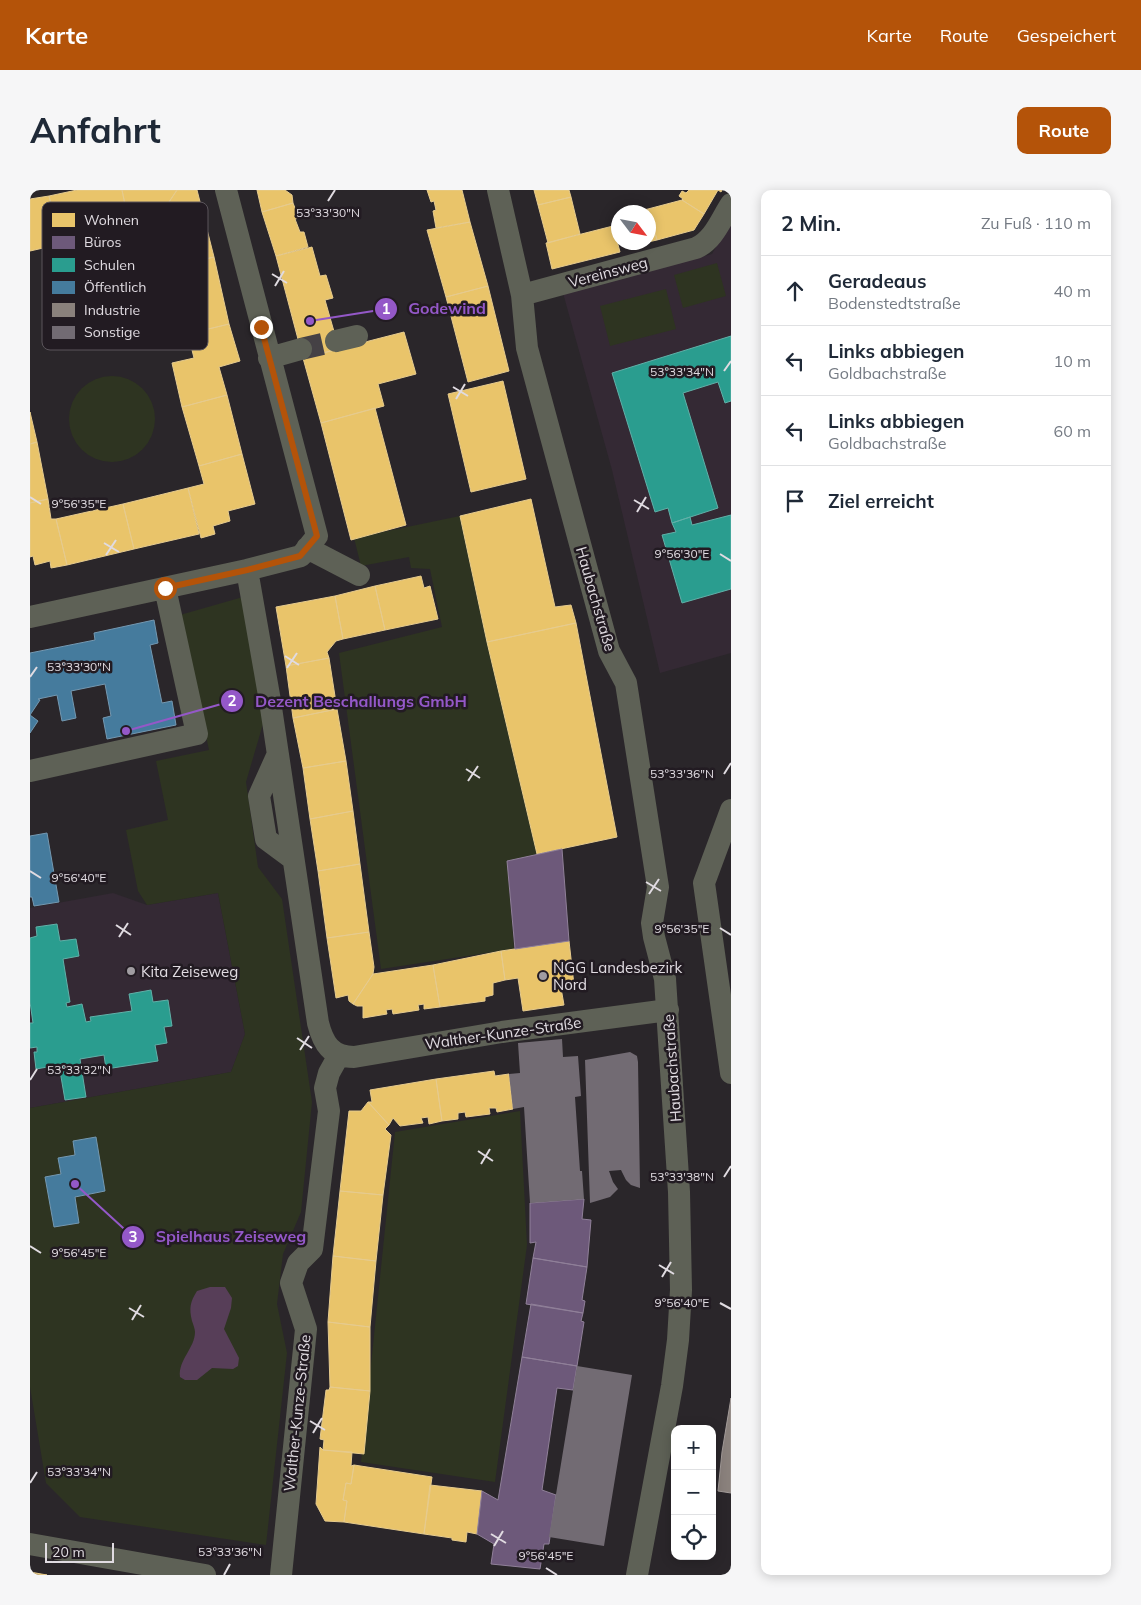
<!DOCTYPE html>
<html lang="de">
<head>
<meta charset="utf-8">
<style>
	body { margin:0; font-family:Mulish,sans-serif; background:#f6f6f7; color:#1f2937 }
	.controls { position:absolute; right:15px; bottom:15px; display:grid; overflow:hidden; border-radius:10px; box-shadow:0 2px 12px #0003 }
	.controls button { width:45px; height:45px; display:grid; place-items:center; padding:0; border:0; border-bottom:1px solid #e0e1e3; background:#fff; color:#1f2937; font:25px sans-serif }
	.compass { position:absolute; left:581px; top:15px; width:45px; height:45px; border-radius:50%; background:#fff; box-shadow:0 2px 12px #0003; rotate:122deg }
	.scale { position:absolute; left:15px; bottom:12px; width:69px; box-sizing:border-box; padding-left:5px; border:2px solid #e0dbe1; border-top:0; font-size:14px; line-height:18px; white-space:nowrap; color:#e0dbe1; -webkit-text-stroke:4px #221b22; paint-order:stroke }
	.stop { position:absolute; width:15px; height:15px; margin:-11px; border:4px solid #b45309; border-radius:50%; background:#fff }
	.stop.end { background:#b45309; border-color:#fff; box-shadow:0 1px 5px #0008 }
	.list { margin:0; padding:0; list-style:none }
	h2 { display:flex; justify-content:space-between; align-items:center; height:65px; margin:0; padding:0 20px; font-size:21px }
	h2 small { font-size:16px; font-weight:400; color:#747a83 }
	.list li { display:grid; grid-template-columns:32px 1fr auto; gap:15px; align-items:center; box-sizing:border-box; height:70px; padding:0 20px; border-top:1px solid #e0e1e3 }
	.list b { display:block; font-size:19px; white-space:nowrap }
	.list p { margin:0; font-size:16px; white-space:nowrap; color:#747a83 }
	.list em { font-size:16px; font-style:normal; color:#747a83 }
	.icon { flex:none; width:28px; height:28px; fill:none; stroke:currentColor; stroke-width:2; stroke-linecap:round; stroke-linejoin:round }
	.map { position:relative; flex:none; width:701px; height:1385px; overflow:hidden; border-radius:10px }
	header { display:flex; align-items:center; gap:30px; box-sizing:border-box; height:70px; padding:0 25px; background:#b45309; color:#fff }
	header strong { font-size:24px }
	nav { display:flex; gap:28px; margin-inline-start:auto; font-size:18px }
	.intro { display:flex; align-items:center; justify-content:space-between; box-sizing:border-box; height:120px; padding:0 30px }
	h1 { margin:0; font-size:35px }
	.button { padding:12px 22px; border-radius:10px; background:#b45309; color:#fff; font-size:18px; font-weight:700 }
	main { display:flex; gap:30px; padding:0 30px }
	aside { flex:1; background:#fff; border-radius:10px; box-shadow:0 2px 12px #0003 }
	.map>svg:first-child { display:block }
	.built { fill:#342934 }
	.green { fill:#2e3421 }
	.water { fill:#573e58 }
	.homes { fill:#e9c46a; stroke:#e6cb8e }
	.offices { fill:#6d597a; stroke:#908099 }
	.schools { fill:#2a9d8f; stroke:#61b0a8 }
	.public { fill:#457b9d; stroke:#7498b1 }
	.industry { fill:#8a817c; stroke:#a49c9a }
	.building { fill:#726b73 }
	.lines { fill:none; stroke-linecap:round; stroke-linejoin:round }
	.minor-tunnel { stroke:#454145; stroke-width:22; stroke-dasharray:22 11; stroke-linecap:butt }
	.minor { stroke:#5e6156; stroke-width:22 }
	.route { stroke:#b45309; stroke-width:6 }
	.ticks { fill:none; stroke:#e0dbe1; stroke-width:2 }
	.poi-dot { fill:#a09ca1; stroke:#221b22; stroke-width:2 }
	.labels { text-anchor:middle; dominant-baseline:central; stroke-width:5; stroke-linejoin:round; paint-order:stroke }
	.street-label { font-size:15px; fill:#e0dbe1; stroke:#221b22 }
	.poi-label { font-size:15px; fill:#e0dbe1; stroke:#221b22; text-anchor:start }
	.key { fill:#221b22; stroke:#5b555b; stroke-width:1 }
	.key-label { font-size:14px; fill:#e0dbe1 }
	.ticks-label { font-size:12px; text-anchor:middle; fill:#e0dbe1; stroke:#221b22; stroke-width:5; stroke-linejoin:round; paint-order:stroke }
	.leader { fill:none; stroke:#9458c8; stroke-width:2 }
	.callout-dot { fill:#9458c8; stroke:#221b22; stroke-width:2 }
	.mark-label { font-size:15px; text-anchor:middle; font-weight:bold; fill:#fff }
	.callout-label { font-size:16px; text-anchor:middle; font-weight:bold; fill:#9458c8; stroke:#221b22; stroke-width:5; stroke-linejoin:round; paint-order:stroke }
</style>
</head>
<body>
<header>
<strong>Karte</strong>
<nav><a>Karte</a><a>Route</a><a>Gespeichert</a></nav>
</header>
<div class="intro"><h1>Anfahrt</h1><a class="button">Route</a></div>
<main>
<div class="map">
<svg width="701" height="1385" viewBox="0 0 701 1385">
	<rect width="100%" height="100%" fill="#2a262a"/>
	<path class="built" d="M 701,30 L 701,463 L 630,483 L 582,280 L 533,103 L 682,64 Z
		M 83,703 L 117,715 L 188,703 L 215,844 L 201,882 L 0,918 L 0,718 Z"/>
	<path class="green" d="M 687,73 L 696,106 L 653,118 L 644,85 Z
		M 636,99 L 646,139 L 580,156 L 570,116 Z
		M39 229a43 43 0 1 1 86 0a43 43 0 1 1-86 0Z
		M 430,326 L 507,664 L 477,671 L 484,759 L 351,779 L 309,463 L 412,437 L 400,379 L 381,378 L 379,367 L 331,376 L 324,348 Z
		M 213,407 L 235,527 L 216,592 L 228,677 L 252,709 L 282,912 L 271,1022 L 253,1064 L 247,1114 L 257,1163 L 236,1355 L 50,1327 L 16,1293 L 0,1197 L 0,918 L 201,882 L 215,844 L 188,703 L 117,715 L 108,701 L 96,640 L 138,630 L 126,571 L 179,560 L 150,425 Z
		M 490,921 L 497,1055 L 465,1292 L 331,1272 L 365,942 Z"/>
	<path class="water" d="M 180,1097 L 195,1097 L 202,1108 L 201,1118 L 194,1139 L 209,1168 L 208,1176 L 203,1179 L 182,1178 L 167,1190 L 155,1190 L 150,1187 C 148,1170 165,1158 165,1142 C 165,1139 163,1134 162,1131 C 159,1118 160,1112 167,1101 Z"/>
	<path class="homes" d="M 47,0 L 92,0 L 100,40 L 31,54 L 19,6 Z
		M 92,0 L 147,0 L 131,24 L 98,29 Z
		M 147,0 L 167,0 L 184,67 L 142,77 L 131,24 Z
		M 227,0 L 255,0 L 262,5 L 263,13 L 232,22 Z
		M 397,0 L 432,0 L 440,32 L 406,38 L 403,21 L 406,20 L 404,11 L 401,12 Z
		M 504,0 L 539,0 L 541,7 L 508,15 Z
		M 659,0 L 692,0 L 691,2 L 688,0 L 674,24 L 652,10 L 653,9 L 649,6 L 652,1 L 656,3 Z
		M 19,6 L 31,54 L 0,61 L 0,9 Z
		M 541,7 L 550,44 L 518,53 L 508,15 Z
		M 652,10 L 674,24 L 664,40 L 627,50 L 618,19 Z
		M 263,13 L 269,28 L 265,29 L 270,42 L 274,42 L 278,57 L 246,66 L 232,22 Z
		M 618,19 L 627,50 L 618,52 L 618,22 L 604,22 Z
		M 440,32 L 458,96 L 416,107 L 397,40 Z
		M 583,36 L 590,62 L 522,79 L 516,53 Z
		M 602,52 L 618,52 L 603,56 Z
		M 282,57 L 290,86 L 296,85 L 303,108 L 295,110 L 309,159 L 273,168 L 246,66 Z
		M 184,67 L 199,134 L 158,144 L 142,77 Z
		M 458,96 L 479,181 L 438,192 L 416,107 Z
		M 199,134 L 210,171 L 189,177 L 197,205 L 152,217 L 142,173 L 164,168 L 158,144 Z
		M 374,142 L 386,184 L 348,194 L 354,216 L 291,233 L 273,168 Z
		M 473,191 L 496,289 L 441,302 L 418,204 Z
		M 197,205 L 212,264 L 169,276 L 152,217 Z
		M 345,218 L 376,335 L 321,350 L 291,233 Z
		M 0,222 L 7,252 L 0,254 Z
		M 7,252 L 18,309 L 0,313 L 0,254 Z
		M 212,264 L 225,314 L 198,321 L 200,331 L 183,336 L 185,344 L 171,348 L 158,298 L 174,294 L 169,276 Z
		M 158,298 L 169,344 L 104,359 L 93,314 Z
		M 18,309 L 21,329 L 26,329 L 37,375 L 21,378 L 20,371 L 5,375 L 3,366 L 0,367 L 0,313 Z
		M 501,309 L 525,417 L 541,415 L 546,433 L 457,452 L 430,326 Z
		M 93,314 L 104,359 L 37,375 L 26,329 Z
		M 391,386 L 394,398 L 400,396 L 408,429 L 355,440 L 345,396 Z
		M 345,396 L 355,440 L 313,449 L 305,406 Z
		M 305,406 L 313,449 L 306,451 L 297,462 L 299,468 L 256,476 L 246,417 Z
		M 546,433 L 587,647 L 507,664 L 457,452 Z
		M 299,468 L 307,519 L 263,528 L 256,476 Z
		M 307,519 L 316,571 L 273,578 L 263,528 Z
		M 316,571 L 323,621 L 280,629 L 273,578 Z
		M 323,621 L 330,674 L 288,681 L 280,629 Z
		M 330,674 L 339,742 L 297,748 L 288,681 Z
		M 339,742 L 344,777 L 343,784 L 323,814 L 319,811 L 318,805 L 306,808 L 297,748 Z
		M 539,751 L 544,795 L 531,798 L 534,815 L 493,821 L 488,788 L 475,790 L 471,761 Z
		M 471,761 L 475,790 L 463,793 L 463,805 L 455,807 L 455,811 L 410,817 L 403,775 Z
		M 403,775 L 410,817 L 394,819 L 394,814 L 388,815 L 389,820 L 363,824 L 362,819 L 356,820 L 357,824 L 333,828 L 333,816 L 327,816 L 323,814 L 343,784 Z
		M 464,881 L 465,886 L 479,884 L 483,919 L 467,922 L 466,918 L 459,918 L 460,924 L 436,927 L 435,922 L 428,923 L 428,929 L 412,931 L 406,889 Z
		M 406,889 L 412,931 L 399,934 L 398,927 L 391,928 L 393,933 L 370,936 L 363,928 L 359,935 L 338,912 L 342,912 L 340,900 Z
		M 338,912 L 359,935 L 355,939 L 361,945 L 353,1005 L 310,1001 L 319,921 L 331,921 Z
		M 310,1001 L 353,1005 L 346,1071 L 303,1066 Z
		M 303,1066 L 346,1071 L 340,1137 L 298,1132 Z
		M 298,1132 L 340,1137 L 340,1201 L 300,1197 Z
		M 300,1197 L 340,1201 L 334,1264 L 293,1260 L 294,1250 L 290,1249 L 296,1200 L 299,1200 Z
		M 290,1257 L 293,1260 L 322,1262 L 321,1276 L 324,1275 L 321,1294 L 316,1293 L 313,1310 L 317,1311 L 314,1332 L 295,1331 L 286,1314 Z
		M 324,1275 L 402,1287 L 394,1344 L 314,1332 L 317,1311 L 313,1310 L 316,1293 L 321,1294 Z
		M 400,1295 L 452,1301 L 447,1344 L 437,1342 L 436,1352 L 422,1350 L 422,1348 L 394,1344 Z
		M 0,1382 L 17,1385 L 0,1385 Z"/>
	<path class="offices" d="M 532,659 L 539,751 L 485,759 L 477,671 Z
		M 554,1009 L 552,1029 L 561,1030 L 557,1077 L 503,1068 L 506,1052 L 500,1053 L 500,1013 Z
		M 503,1068 L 557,1077 L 552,1110 L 555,1111 L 553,1123 L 496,1114 Z
		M 501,1114 L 553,1123 L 551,1131 L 554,1132 L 547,1176 L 492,1167 Z
		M 492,1167 L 547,1176 L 543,1200 L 527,1198 L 512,1300 L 526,1305 L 519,1354 L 514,1354 L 510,1379 L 461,1374 L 464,1354 L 447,1344 L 452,1301 L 468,1310 Z"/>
	<path class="schools" d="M 701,146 L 701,211 L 695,213 L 688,192 L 653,203 L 688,318 L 642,333 L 638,318 L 625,322 L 582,183 Z
		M 701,325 L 701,399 L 652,413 L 632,345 L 646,342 L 642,333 L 660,327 L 662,335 Z
		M 27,734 L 30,751 L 46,749 L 49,766 L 33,769 L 40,812 L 36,813 L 37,817 L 52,814 L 56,832 L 61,831 L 60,827 L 102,821 L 99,804 L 121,800 L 123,812 L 138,810 L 142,836 L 134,837 L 137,853 L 125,855 L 128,871 L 76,879 L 74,865 L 50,869 L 56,907 L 35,910 L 29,875 L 6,879 L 4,862 L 7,862 L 7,857 L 0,858 L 0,833 L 3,833 L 0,812 L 0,748 L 7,746 L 6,737 Z"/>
	<path class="public" d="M 124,430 L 128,453 L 120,455 L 132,513 L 142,511 L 146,535 L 77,549 L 73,528 L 81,526 L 75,494 L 41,501 L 46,528 L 32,531 L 27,505 L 8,509 L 10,510 L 0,525 L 0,463 L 65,450 L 64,443 Z
		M 0,525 L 8,531 L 0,543 Z
		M 17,643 L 29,712 L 4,716 L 2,707 L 0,707 L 0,646 Z
		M 66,947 L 75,1001 L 45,1007 L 49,1033 L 24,1037 L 15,987 L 31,984 L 28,968 L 45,965 L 43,951 Z"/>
	<path class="industry" d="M 701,1208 L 701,1303 L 688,1301 L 692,1262 Z"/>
	<path class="building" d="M 532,849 L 533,867 L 548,866 L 551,906 L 545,907 L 550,981 L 552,981 L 554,1009 L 500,1013 L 494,917 L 483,919 L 479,884 L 490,883 L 488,853 Z
		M 600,862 L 607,866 L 608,872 L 610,998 L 601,995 L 596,990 L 591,980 L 579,981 L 583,992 L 588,999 L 580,1007 L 560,1013 L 555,870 Z
		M 547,1176 L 602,1185 L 574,1356 L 519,1347 Z"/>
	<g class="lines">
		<path class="minor-tunnel" d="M 271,159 L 306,151"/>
		<path class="minor" d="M 468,0 L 492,105 L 497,158 L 579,461 L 596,493 L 628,697 L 622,733 L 624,747 L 635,789 L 649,1002 L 651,1100 L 648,1150 L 642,1196 L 607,1385
			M 492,105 L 666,58 C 684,50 691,29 701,14
			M 306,151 L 327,146
			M 239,168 L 271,159
			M 277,358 L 329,385
			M 217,380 L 240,511 L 288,833 C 293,853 301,867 324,867 L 472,842 L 638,820
			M 0,427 L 217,380 L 271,366 L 287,346 L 196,0
			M 247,566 L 229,606 L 236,649 L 263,669
			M 0,581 L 167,544 L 135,398
			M 701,620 L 674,693 L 701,883
			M 0,1354 L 175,1385
			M 251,1385 L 276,1139 L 261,1093 L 268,1073 L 282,1059 L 299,921 L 295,898 L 299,883 L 309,865"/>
	</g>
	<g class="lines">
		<path class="route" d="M 135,398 L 217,380 L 270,366 L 287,346 L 231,137"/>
	</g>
	<path class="ticks" d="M 298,11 L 305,0M 242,84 L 257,93M 245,96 L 254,81M 694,181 L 701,171M 423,197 L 438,206M 426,209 L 435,194M 0,307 L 11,314M 604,310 L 619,319M 607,322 L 616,307M 74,353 L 89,362M 690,364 L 701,371M 76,365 L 86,350M 255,466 L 269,475M 257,478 L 267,463M 0,487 L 7,477M 436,579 L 450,588M 694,584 L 701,573M 438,591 L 448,576M 0,681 L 11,688M 616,692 L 631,701M 619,704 L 629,689M 86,735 L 101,745M 690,738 L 701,745M 89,747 L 98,733M 267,848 L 282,858M 270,860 L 279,846M 0,890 L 7,879M 448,961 L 463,971M 451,974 L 460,959M 694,987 L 701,976M 0,1056 L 11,1063M 629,1075 L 644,1084M 632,1087 L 641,1072M 690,1113 L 701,1119M 99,1118 L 114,1127M 102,1130 L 111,1115M 280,1231 L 295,1240M 283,1243 L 292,1228M 0,1293 L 7,1282M 461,1344 L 476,1353M 464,1356 L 473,1341M 516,1378 L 527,1385M 194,1385 L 200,1374"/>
	<g class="poi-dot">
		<circle cx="101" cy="781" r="5"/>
		<circle cx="513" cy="786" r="5"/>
	</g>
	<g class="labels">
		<g class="street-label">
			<text transform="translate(578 82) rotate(-15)">Vereinsweg</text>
			<text transform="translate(566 409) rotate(74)">Haubachstraße</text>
			<text transform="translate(473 843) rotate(-8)">Walther-Kunze-Straße</text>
			<text transform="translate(642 878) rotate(-94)">Haubachstraße</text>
			<text transform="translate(267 1223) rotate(-84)">Walther-Kunze-Straße</text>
		</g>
		<g class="poi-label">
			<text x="523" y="777">NGG Landesbezirk<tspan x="523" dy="17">Nord</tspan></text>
			<text x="111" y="781">Kita Zeiseweg</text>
		</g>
	</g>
	<rect x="12" y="12" width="166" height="148" rx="8" class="key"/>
	<rect x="22" y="23" width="23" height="14" fill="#e9c46a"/>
	<rect x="22" y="46" width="23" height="13" fill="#6d597a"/>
	<rect x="22" y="68" width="23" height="14" fill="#2a9d8f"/>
	<rect x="22" y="91" width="23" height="13" fill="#457b9d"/>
	<rect x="22" y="113" width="23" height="14" fill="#8a817c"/>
	<rect x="22" y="136" width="23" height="13" fill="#726b73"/>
	<g class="key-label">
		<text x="54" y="35">Wohnen</text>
		<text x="54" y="57">Büros</text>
		<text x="54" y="80">Schulen</text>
		<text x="54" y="102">Öffentlich</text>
		<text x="54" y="125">Industrie</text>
		<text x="54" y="147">Sonstige</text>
	</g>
	<g class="ticks-label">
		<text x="298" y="27">53°33'30"N</text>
		<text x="652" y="186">53°33'34"N</text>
		<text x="49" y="318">9°56'35"E</text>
		<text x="652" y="368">9°56'30"E</text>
		<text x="49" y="481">53°33'30"N</text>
		<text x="652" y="588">53°33'36"N</text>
		<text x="49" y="692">9°56'40"E</text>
		<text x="652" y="743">9°56'35"E</text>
		<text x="49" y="884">53°33'32"N</text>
		<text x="652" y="991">53°33'38"N</text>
		<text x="49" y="1067">9°56'45"E</text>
		<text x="652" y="1117">9°56'40"E</text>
		<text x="49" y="1286">53°33'34"N</text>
		<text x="200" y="1366">53°33'36"N</text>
		<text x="516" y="1370">9°56'45"E</text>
	</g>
	<path class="leader" d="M280 131L356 119M96 541L202 511M45 994L103 1047"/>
	<g class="callout-dot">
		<circle cx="280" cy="131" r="5"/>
		<circle cx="96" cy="541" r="5"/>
		<circle cx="45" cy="994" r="5"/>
		<circle cx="356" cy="119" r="12"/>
		<circle cx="202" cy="511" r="12"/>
		<circle cx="103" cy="1047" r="12"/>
	</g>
	<g class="mark-label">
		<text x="356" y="124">1</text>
		<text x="202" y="516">2</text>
		<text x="103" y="1052">3</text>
	</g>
	<g class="callout-label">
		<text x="417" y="124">Godewind</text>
		<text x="331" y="517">Dezent Beschallungs GmbH</text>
		<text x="201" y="1052">Spielhaus Zeiseweg</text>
	</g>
</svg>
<div class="controls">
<button>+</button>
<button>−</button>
<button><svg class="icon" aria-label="locate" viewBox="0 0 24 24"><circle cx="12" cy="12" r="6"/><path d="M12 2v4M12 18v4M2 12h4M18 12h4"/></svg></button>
</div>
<svg class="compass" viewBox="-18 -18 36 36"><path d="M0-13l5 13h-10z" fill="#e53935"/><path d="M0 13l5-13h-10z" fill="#747a83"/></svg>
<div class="scale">20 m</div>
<div class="stop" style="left:135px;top:398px"></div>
<div class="stop end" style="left:231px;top:137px"></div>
</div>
<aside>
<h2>2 Min.<small>Zu Fuß · 110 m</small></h2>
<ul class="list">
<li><svg class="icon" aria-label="ahead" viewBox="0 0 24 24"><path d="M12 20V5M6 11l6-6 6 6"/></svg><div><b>Geradeaus</b><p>Bodenstedtstraße</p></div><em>40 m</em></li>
<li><svg class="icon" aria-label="left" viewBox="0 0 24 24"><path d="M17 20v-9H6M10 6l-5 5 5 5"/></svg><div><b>Links abbiegen</b><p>Goldbachstraße</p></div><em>10 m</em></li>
<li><svg class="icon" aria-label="left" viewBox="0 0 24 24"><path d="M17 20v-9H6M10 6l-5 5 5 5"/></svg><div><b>Links abbiegen</b><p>Goldbachstraße</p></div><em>60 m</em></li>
<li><svg class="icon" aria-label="arrive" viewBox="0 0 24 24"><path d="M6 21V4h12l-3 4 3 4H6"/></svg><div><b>Ziel erreicht</b></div></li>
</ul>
</aside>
</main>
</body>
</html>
